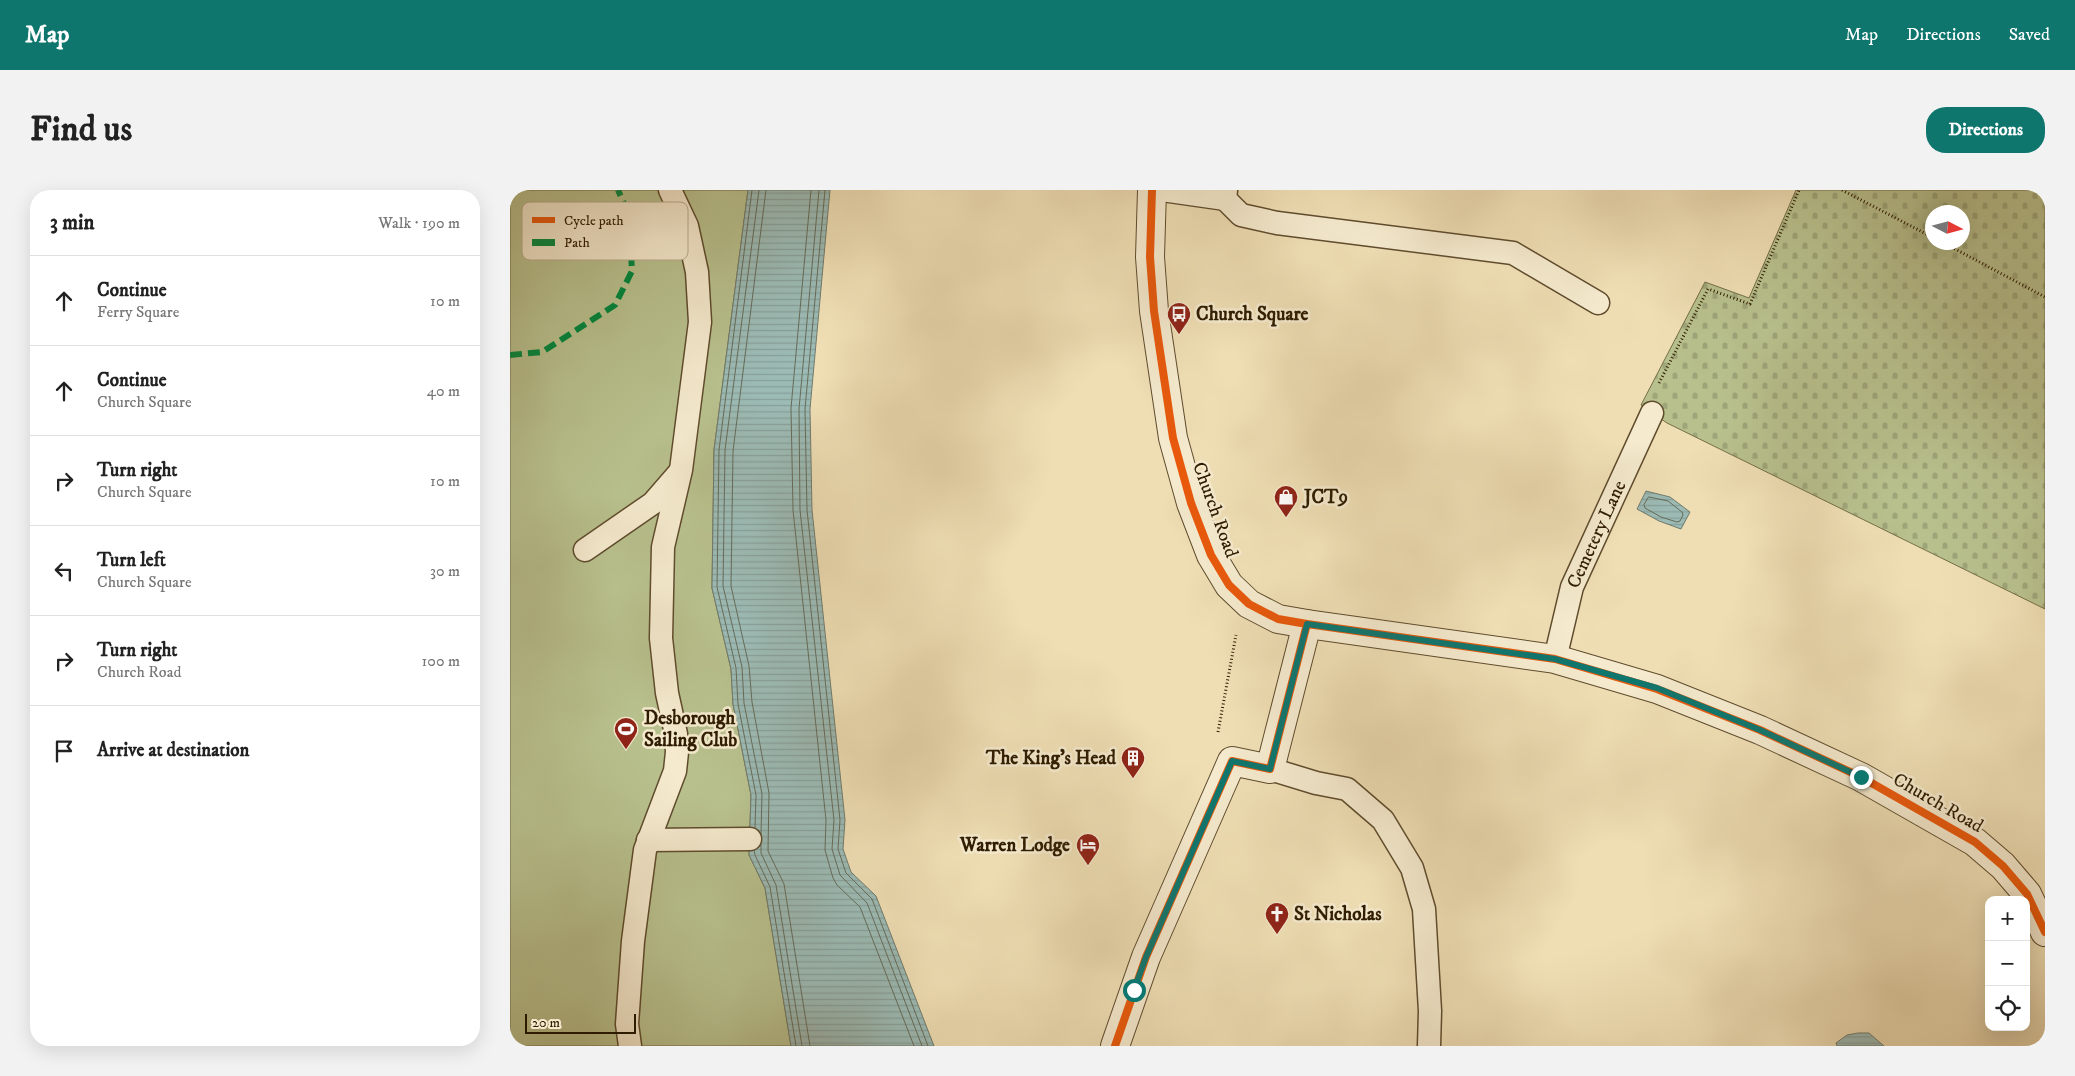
<!DOCTYPE html>
<html lang="en">
<head>
<meta charset="utf-8">
<style>
	body { margin:0; font-family:"IM FELL DW Pica",serif; background:#f2f2f2; color:#222 }
	.controls { position:absolute; right:15px; bottom:15px; display:grid; overflow:hidden; border-radius:10px; box-shadow:0 5px 20px #0002 }
	.controls button { width:45px; height:45px; display:grid; place-items:center; padding:0; border:0; border-bottom:1px solid #e0e0e0; background:#fff; color:#222; font:25px sans-serif }
	.compass { position:absolute; left:1415px; top:15px; width:45px; height:45px; border-radius:50%; background:#fff; box-shadow:0 5px 20px #0002; rotate:96deg }
	.scale { position:absolute; left:15px; bottom:12px; width:111px; box-sizing:border-box; padding-left:5px; border:2px solid #2f1c00; border-top:0; font-size:14px; line-height:18px; white-space:nowrap; color:#2f1c00; -webkit-text-stroke:4px #f5eace; paint-order:stroke }
	.stop { position:absolute; width:15px; height:15px; margin:-11px; border:4px solid #0f766e; border-radius:50%; background:#fff }
	.stop.end { background:#0f766e; border-color:#fff; box-shadow:0 1px 5px #0008 }
	.list { margin:0; padding:0; list-style:none }
	h2 { display:flex; justify-content:space-between; align-items:center; height:65px; margin:0; padding:0 20px; font-size:21px }
	h2 small { font-size:16px; font-weight:400; color:#767676 }
	.list li { display:grid; grid-template-columns:32px 1fr auto; gap:15px; align-items:center; box-sizing:border-box; height:90px; padding:0 20px; border-top:1px solid #e0e0e0 }
	.list b { display:block; font-size:19px; white-space:nowrap }
	.list p { margin:0; font-size:16px; white-space:nowrap; color:#767676 }
	.list em { font-size:16px; font-style:normal; color:#767676 }
	.icon { flex:none; width:28px; height:28px; fill:none; stroke:currentColor; stroke-width:2; stroke-linecap:round; stroke-linejoin:round }
	.map { position:relative; flex:none; width:1535px; height:856px; overflow:hidden; border-radius:20px }
	header { display:flex; align-items:center; gap:30px; box-sizing:border-box; height:70px; padding:0 25px; background:#0f766e; color:#fff }
	header strong { font-size:24px }
	nav { display:flex; gap:28px; margin-inline-start:auto; font-size:18px }
	.intro { display:flex; align-items:center; justify-content:space-between; box-sizing:border-box; height:120px; padding:0 30px }
	h1 { margin:0; font-size:35px }
	.button { padding:12px 22px; border-radius:20px; background:#0f766e; color:#fff; font-size:18px; font-weight:700 }
	main { display:flex; gap:30px; padding:0 30px }
	aside { flex:1; background:#fff; border-radius:20px; box-shadow:0 5px 20px #0002 }
	.map>svg:first-child { display:block }
	.cemetery { fill:url(#cemetery-stones); stroke:#746e47; fill-rule:evenodd }
	.park { fill:#b8c18e; stroke:#746e47 }
	.water { fill:url(#water-rules); stroke:#707b6d }
	.lines { fill:none; stroke-linecap:round; stroke-linejoin:round }
	.shore { stroke:#666c5a; stroke-width:1 }
	.service-casing { stroke:#5f4c2d; stroke-width:25 }
	.minor-casing { stroke:#5f4c2d; stroke-width:30 }
	.tertiary-casing { stroke:#5f4c2d; stroke-width:30 }
	.path { stroke:#2f1c00; stroke-width:3; stroke-dasharray:1 2.5; stroke-linecap:butt }
	.service { stroke:#f5eace; stroke-width:22 }
	.minor { stroke:#f5eace; stroke-width:28 }
	.tertiary { stroke:#f5eace; stroke-width:28 }
	.quiet { stroke:#00873e; stroke-width:6; stroke-dasharray:12 6; stroke-linecap:butt }
	.cycleway-casing { stroke:#f5eace; stroke-width:11 }
	.cycleway { stroke:#e8590c; stroke-width:8 }
	.route { stroke:#0f766e; stroke-width:6 }
	.labels { text-anchor:middle; dominant-baseline:central; stroke-width:5; stroke-linejoin:round; paint-order:stroke }
	.poi-label { font-size:19px; font-weight:bold; fill:#2f1c00; stroke:#f5eace; text-anchor:start }
	.street-label { font-size:19px; fill:#2f1c00; stroke:#f5eace }
	.key { fill:#f5eace; stroke:#baac90; stroke-width:1 }
	.key-label { font-size:14px; fill:#2f1c00 }
</style>
</head>
<body>
<header>
<strong>Map</strong>
<nav><a>Map</a><a>Directions</a><a>Saved</a></nav>
</header>
<div class="intro"><h1>Find us</h1><a class="button">Directions</a></div>
<main>
<aside>
<h2>3 min<small>Walk · 190 m</small></h2>
<ul class="list">
<li><svg class="icon" aria-label="ahead" viewBox="0 0 24 24"><path d="M12 20V5M6 11l6-6 6 6"/></svg><div><b>Continue</b><p>Ferry Square</p></div><em>10 m</em></li>
<li><svg class="icon" aria-label="ahead" viewBox="0 0 24 24"><path d="M12 20V5M6 11l6-6 6 6"/></svg><div><b>Continue</b><p>Church Square</p></div><em>40 m</em></li>
<li><svg class="icon" aria-label="right" viewBox="0 0 24 24"><path d="M7 20v-9h11M14 6l5 5-5 5"/></svg><div><b>Turn right</b><p>Church Square</p></div><em>10 m</em></li>
<li><svg class="icon" aria-label="left" viewBox="0 0 24 24"><path d="M17 20v-9H6M10 6l-5 5 5 5"/></svg><div><b>Turn left</b><p>Church Square</p></div><em>30 m</em></li>
<li><svg class="icon" aria-label="right" viewBox="0 0 24 24"><path d="M7 20v-9h11M14 6l5 5-5 5"/></svg><div><b>Turn right</b><p>Church Road</p></div><em>100 m</em></li>
<li><svg class="icon" aria-label="arrive" viewBox="0 0 24 24"><path d="M6 21V4h12l-3 4 3 4H6"/></svg><div><b>Arrive at destination</b></div></li>
</ul>
</aside>
<div class="map">
<svg width="1535" height="856" viewBox="0 0 1535 856">
	<defs>
		<pattern id="cemetery-stones" width="16" height="16" patternUnits="userSpaceOnUse" patternTransform="scale(1.25)"><rect width="16" height="16" fill="#b8c18e"/><path d="M2 7V4a2 2 0 0 1 4 0v3zM10 15v-3a2 2 0 0 1 4 0v3z" fill="#9ea579"/></pattern>
		<pattern id="water-rules" width="6" height="5" patternUnits="userSpaceOnUse" patternTransform="scale(1.25)"><rect width="6" height="5" fill="#9cbbb5"/><path d="M0 2.5h6" fill="none" stroke="#87a09a"/></pattern>
	</defs>
	<rect width="100%" height="100%" fill="#efdeb4"/>
	<filter id="stains"><feTurbulence type="fractalNoise" baseFrequency=".004" numOctaves="4"/><feColorMatrix values="0 0 0 0 .2 0 0 0 0 .09 0 0 0 0 .02 0 0 0 .5 -.17"/></filter>
	<radialGradient id="worn" r=".72"><stop offset=".6" stop-color="#630" stop-opacity="0"/><stop offset="1" stop-color="#630" stop-opacity=".3"/></radialGradient>
	<path class="cemetery" d="M 1286,0 L 1535,0 L 1535,419 L 1157,233 L 1131,215 L 1195,92 L 1239,108 ZM 1422,22 L 1452,22 L 1452,52 L 1422,52 Z"/>
	<path class="park" d="M 0,0 L 238,0 L 204,260 L 202,398 L 221,479 L 223,514 L 241,605 L 239,665 L 255,698 L 281,856 L 0,856 Z"/>
	<path class="water" d="M 238,0 L 320,0 L 300,219 L 302,320 L 335,630 L 333,659 L 341,682 L 366,706 L 424,856 L 281,856 L 255,698 L 239,665 L 241,605 L 223,514 L 221,479 L 202,398 L 204,260 Z
		M 1136,301 L 1160,307 L 1180,322 L 1171,339 L 1149,331 L 1127,319 Z
		M 1348,843 L 1359,843 L 1374,856 L 1327,856 L 1326,853 L 1337,845 Z"/>
	<g class="lines">
		<path class="shore" d="M 242,0 L 209,260 L 207,397 L 226,478 L 228,514 L 246,605 L 245,638
			M 249,0 L 215,260 L 213,396 L 232,477 L 234,513 L 252,604 L 251,644
			M 256,0 L 223,261 L 221,396 L 239,476 L 242,512 L 259,603 L 258,661 L 274,694 L 300,856
			M 301,0 L 281,218 L 283,320 L 316,630 L 315,660 L 323,688 L 327,695 L 350,717 L 404,856
			M 309,0 L 289,219 L 290,320 L 324,630 L 322,659 L 330,685 L 357,713 L 412,856
			M 315,0 L 295,219 L 297,320 L 330,630 L 328,659 L 336,683 L 362,709 L 418,856
			M 1139,307 L 1158,311 L 1172,322 L 1173,325 L 1170,331 L 1167,332 L 1151,327 L 1135,318 L 1134,315 Z
			M 251,655 L 251,663 L 266,695 L 292,856
			M 244,660 L 245,665 L 260,697 L 286,856"/>
		<g class="service-casing">
			<g id="service">
				<path d="M 652,0 L 715,9 L 716,0"/>
				<path d="M 715,9 L 731,25 L 767,33 L 1003,63 L 1088,113"/>
				<path d="M 75,360 L 143,313 L 169,283"/>
				<path id="s1" d="M 1045,469 L 1062,397 L 1142,223"/>
				<path d="M 760,579 L 806,593 L 837,599 L 873,630 L 902,678 L 914,719 L 920,821 L 919,856"/>
				<path d="M 138,650 L 240,649"/>
				<path d="M 120,856 L 117,834 L 123,751 L 135,660 L 165,581 L 167,562 L 166,544 L 157,503 L 151,448 L 153,357 L 171,280 L 190,132 L 187,82 L 177,36 L 160,0"/>
			</g>
		</g>
		<g class="minor-casing">
			<path id="minor" d="M 605,856 L 636,767 L 722,571 L 760,579 L 797,434"/>
		</g>
		<g class="tertiary-casing">
			<path id="tertiary" d="M 642,0 L 640,67 L 644,121 L 663,248 L 681,313 L 701,365 L 719,395 L 739,414 L 768,429 L 797,434 L 1045,469 L 1147,499 L 1250,540 L 1351,587 L 1465,652 L 1493,676 L 1517,704 L 1535,742"/>
		</g>
		<path class="path" d="M 1332,0 L 1422,47
			M 1432,52 L 1535,107
			M 1149,193 L 1198,99 L 1240,114 L 1289,0
			M 708,542 L 726,445"/>
		<use href="#service" class="service"/>
		<use href="#minor" class="minor"/>
		<use href="#tertiary" class="tertiary"/>
		<path class="quiet" d="M 0,165 L 32,162 L 105,115 L 122,81 L 119,25 L 108,0"/>
		<g class="cycleway-casing">
			<path id="cycleway" d="M 642,0 L 640,67 L 644,121 L 663,248 L 681,313 L 701,365 L 719,395 L 739,414 L 768,429 L 797,434 L 1045,469 L 1147,499 L 1250,540 L 1351,587 L 1465,652 L 1493,676 L 1517,704 L 1535,742
				M 605,856 L 636,767 L 722,571 L 760,579 L 797,434"/>
		</g>
		<use href="#cycleway" class="cycleway"/>
	</g>
	<g class="lines">
		<path class="route" d="M 624,800 L 636,767 L 722,571 L 760,579 L 797,434 L 1045,469 L 1147,498 L 1250,540 L 1351,587"/>
	</g>
	<defs>
		<g id="bus-pin" transform="scale(1.25)"><path d="M0 17L-7.5 6A9.5 9.5 0 1 1 7.5 6Z" fill="#8f2418" stroke="#f5eace"/><path d="M-5-6H5V4H4V6H2V4H-2V6H-4V4H-5ZM-3.5-4V0h7V-4ZM-3.5 1.2v1.5H-2V1.2ZM2 1.2v1.5H3.5V1.2Z" fill="#fff"/></g>
		<g id="shop-pin" transform="scale(1.25)"><path d="M0 17L-7.5 6A9.5 9.5 0 1 1 7.5 6Z" fill="#8f2418" stroke="#f5eace"/><path d="M-5-2.5h2.3a2.7 3.5 0 0 1 5.4 0H5L5.5 6h-11ZM-1.5-2.5h3a1.5 2.3 0 0 0-3 0Z" fill="#fff"/></g>
		<g id="stadium-pin" transform="scale(1.25)"><path d="M0 17L-7.5 6A9.5 9.5 0 1 1 7.5 6Z" fill="#8f2418" stroke="#f5eace"/><path d="M0-5a6.5 5 0 1 0 0 10a6.5 5 0 1 0 0-10ZM-3.5-1.8h7v3.6h-7Z" fill="#fff"/></g>
		<g id="building-pin" transform="scale(1.25)"><path d="M0 17L-7.5 6A9.5 9.5 0 1 1 7.5 6Z" fill="#8f2418" stroke="#f5eace"/><path d="M-4-6H4V6H1V3H-1V6H-4ZM-2.5-4.3h1.7v1.8h-1.7ZM.8-4.3h1.7v1.8H.8ZM-2.5-1h1.7V.8h-1.7ZM.8-1h1.7V.8H.8Z" fill="#fff"/></g>
		<g id="hotel-pin" transform="scale(1.25)"><path d="M0 17L-7.5 6A9.5 9.5 0 1 1 7.5 6Z" fill="#8f2418" stroke="#f5eace"/><path d="M-6-4.5h1.5V1H6V5H4.5V3h-9V5H-6ZM-4 0a1.8 1.8 0 1 1 3.6 0ZM.5 0V-2.5h3Q6-2.5 6 0Z" fill="#fff"/></g>
		<g id="church-pin" transform="scale(1.25)"><path d="M0 17L-7.5 6A9.5 9.5 0 1 1 7.5 6Z" fill="#8f2418" stroke="#f5eace"/><path d="M-1.2-6h2.4v3.5h3.3v2.4h-3.3V6h-2.4V-.1h-3.3v-2.4h3.3Z" fill="#fff"/></g>
	</defs>
	<g fill-rule="evenodd">
		<use href="#bus-pin" x="669" y="124"/>
		<use href="#shop-pin" x="776" y="307"/>
		<use href="#stadium-pin" x="116" y="539"/>
		<use href="#building-pin" x="623" y="568"/>
		<use href="#hotel-pin" x="578" y="655"/>
		<use href="#church-pin" x="767" y="724"/>
	</g>
	<g class="labels">
		<g class="poi-label">
			<text x="686" y="124">Church Square</text>
			<text x="794" y="307">JCT9</text>
			<text x="134" y="528">Desborough<tspan x="134" dy="22">Sailing Club</tspan></text>
			<text x="606" y="568" text-anchor="end">The King's Head</text>
			<text x="560" y="655" text-anchor="end">Warren Lodge</text>
			<text x="784" y="724">St Nicholas</text>
		</g>
		<g class="street-label">
			<text transform="translate(705 320) rotate(70)">Church Road</text>
			<text stroke="none"><textPath href="#s1" startOffset="132">Cemetery Lane</textPath></text>
			<text transform="translate(1428 613) rotate(30)">Church Road</text>
		</g>
	</g>
	<rect x="12" y="12" width="166" height="58" rx="8" class="key"/>
	<rect x="22" y="27" width="23" height="6" fill="#e8590c"/>
	<rect x="22" y="49" width="23" height="7" fill="#00873e"/>
	<g class="key-label">
		<text x="54" y="35">Cycle path</text>
		<text x="54" y="57">Path</text>
	</g>
	<rect width="100%" height="100%" filter="url(#stains)"/>
	<rect width="100%" height="100%" fill="url(#worn)"/>
</svg>
<div class="controls">
<button>+</button>
<button>−</button>
<button><svg class="icon" aria-label="locate" viewBox="0 0 24 24"><circle cx="12" cy="12" r="6"/><path d="M12 2v4M12 18v4M2 12h4M18 12h4"/></svg></button>
</div>
<svg class="compass" viewBox="-18 -18 36 36"><path d="M0-13l5 13h-10z" fill="#e53935"/><path d="M0 13l5-13h-10z" fill="#767676"/></svg>
<div class="scale">20 m</div>
<div class="stop" style="left:624px;top:800px"></div>
<div class="stop end" style="left:1351px;top:587px"></div>
</div>
</main>
</body>
</html>
